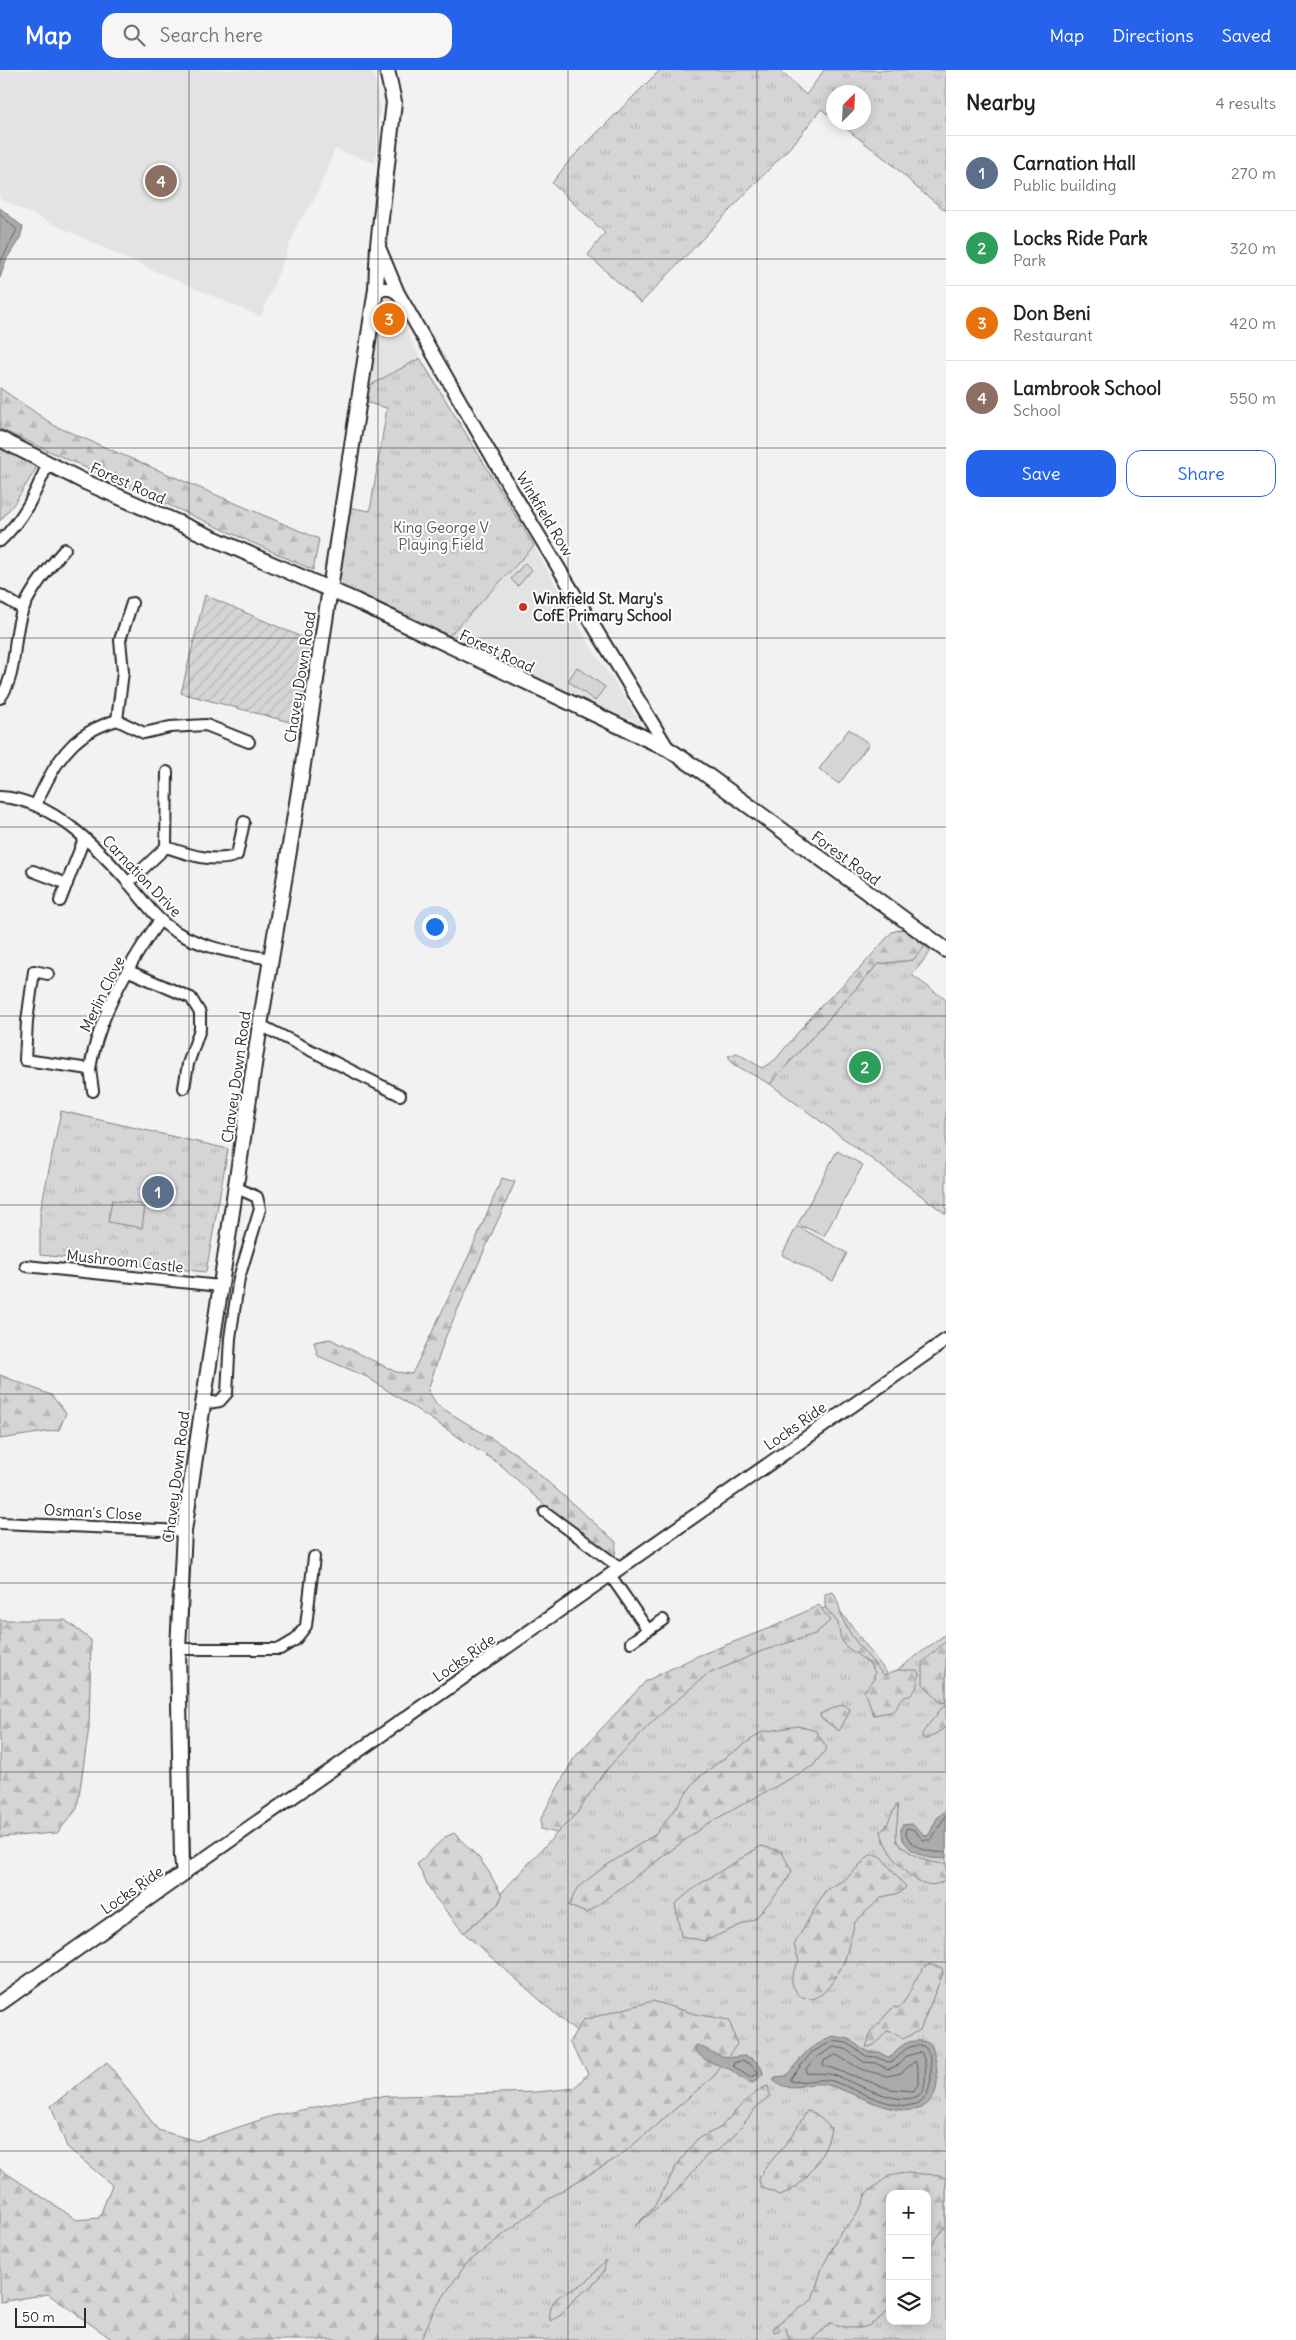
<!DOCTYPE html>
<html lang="en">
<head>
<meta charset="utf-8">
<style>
	body { margin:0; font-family:Delius,sans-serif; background:#f6f6f6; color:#222 }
	.controls { position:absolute; right:15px; bottom:15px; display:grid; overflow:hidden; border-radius:10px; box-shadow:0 2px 12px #0003 }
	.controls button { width:45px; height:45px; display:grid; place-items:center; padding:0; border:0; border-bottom:1px solid #e0e0e0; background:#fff; color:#222; font:25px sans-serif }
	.compass { position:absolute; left:826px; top:15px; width:45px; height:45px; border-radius:50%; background:#fff; box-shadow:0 2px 12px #0003; rotate:24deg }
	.scale { position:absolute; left:15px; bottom:12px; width:71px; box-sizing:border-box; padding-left:5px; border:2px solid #2b2b2b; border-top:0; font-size:14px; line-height:18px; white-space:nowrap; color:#2b2b2b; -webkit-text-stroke:4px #fff; paint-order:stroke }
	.you { position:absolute; left:434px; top:856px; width:18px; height:18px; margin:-12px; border:4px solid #fff; border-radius:50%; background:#1a73e8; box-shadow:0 0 0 8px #1a73e833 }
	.badge { display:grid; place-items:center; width:32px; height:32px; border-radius:50%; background:#2563eb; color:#fff; font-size:16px; font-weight:700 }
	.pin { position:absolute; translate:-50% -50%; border:2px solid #fff; box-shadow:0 1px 5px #0006 }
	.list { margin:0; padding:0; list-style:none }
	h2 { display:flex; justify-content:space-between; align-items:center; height:65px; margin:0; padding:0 20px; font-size:21px }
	h2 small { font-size:16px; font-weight:400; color:#767676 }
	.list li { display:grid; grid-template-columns:32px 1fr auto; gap:15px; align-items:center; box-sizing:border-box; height:75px; padding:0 20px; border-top:1px solid #e0e0e0 }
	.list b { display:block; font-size:19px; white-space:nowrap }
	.list p { margin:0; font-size:16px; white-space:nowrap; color:#767676 }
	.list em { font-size:16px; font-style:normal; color:#767676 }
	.actions { display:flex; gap:10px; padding:15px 20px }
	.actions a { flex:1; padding:11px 0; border:1px solid #2563eb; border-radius:15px; text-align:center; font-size:18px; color:#2563eb }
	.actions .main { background:#2563eb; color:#fff }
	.icon { flex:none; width:28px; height:28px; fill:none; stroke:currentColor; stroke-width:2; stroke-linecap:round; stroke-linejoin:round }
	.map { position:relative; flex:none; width:946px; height:2270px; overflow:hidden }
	header { display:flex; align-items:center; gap:30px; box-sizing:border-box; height:70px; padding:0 25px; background:#2563eb; color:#fff }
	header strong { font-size:24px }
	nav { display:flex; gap:28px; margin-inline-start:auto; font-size:18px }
	.search { width:350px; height:45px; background:#f6f6f6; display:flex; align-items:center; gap:12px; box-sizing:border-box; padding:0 18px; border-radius:15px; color:#767676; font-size:19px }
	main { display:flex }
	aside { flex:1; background:#fff }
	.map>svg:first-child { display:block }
	.built { fill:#e3e3e3 }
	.grass { fill:url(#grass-tufts); stroke:#808080; fill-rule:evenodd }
	.forest { fill:url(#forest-firs); stroke:#808080 }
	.garden { fill:url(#garden-furrows); stroke:#808080 }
	.pitch { fill:#d5d5d5; stroke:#808080 }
	.water { fill:#ababab; stroke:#787878 }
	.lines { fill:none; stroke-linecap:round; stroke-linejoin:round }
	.shore { stroke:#5e5e5e; stroke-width:1 }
	.minor-casing { stroke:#2b2b2b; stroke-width:14 }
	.tertiary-casing { stroke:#2b2b2b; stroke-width:16 }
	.secondary-casing { stroke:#2b2b2b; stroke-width:18 }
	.minor { stroke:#fff; stroke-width:10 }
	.tertiary { stroke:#fff; stroke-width:12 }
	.secondary { stroke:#fff; stroke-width:14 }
	.grid { fill:none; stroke:#2b2b2b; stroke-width:1; stroke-opacity:0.55 }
	.poi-dot { fill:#c8321e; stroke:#fff; stroke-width:2 }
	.labels { text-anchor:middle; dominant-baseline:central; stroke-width:4; stroke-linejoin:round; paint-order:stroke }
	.street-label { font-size:15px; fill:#2b2b2b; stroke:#fff }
	.park-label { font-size:15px; fill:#565656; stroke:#fff }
	.poi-label { font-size:15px; font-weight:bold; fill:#2b2b2b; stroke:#fff; text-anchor:start }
</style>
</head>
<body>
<header>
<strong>Map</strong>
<div class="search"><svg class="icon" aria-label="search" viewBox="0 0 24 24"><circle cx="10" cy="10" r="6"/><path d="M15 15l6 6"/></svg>Search here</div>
<nav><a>Map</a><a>Directions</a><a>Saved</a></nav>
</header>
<main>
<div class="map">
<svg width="946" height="2270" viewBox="0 0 946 2270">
	<defs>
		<pattern id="grass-tufts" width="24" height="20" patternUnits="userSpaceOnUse" patternTransform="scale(1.25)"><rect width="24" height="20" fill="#d5d5d5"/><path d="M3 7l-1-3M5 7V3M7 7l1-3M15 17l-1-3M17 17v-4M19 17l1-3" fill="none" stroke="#b7b7b7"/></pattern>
		<pattern id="forest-firs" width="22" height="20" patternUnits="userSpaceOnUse" patternTransform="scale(1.25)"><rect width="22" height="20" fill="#d5d5d5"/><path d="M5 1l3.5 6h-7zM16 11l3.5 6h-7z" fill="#b7b7b7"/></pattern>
		<pattern id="garden-furrows" width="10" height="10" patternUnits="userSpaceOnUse" patternTransform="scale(1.25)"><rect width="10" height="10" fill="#d5d5d5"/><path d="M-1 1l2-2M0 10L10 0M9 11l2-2" fill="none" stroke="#b7b7b7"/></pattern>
	</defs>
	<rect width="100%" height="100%" fill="#f2f2f2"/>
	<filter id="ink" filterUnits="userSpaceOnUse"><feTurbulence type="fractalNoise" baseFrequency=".02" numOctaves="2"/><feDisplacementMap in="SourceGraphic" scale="10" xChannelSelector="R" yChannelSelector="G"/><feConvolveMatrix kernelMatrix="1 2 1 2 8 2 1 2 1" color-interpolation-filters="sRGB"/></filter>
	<g filter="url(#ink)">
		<path class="built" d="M 0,0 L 373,0 L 380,35 L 375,93 L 335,79 L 315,129 L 299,151 L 261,247 L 141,195 L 0,129 Z
			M 381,223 L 392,226 L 410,252 L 405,257 L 420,288 L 367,317 Z
			M 534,476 L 590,575 L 642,655 L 448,567 Z"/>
		<path class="grass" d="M 660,0 L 780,0 L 806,25 L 824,0 L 946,0 L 946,141 L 917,118 L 893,95 L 839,53 L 864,52 L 864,22 L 834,22 L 833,48 L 821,39 L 796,71 L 641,233 L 588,185 L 605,163 L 552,113 L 570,90 Z
			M 420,288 L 534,476 L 448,567 L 337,514 L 347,437 L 370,441 L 387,338 L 364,332 L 367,317 Z
			M 0,377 L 37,397 L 16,431 L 0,451 Z
			M 925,876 L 931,881 L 912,905 L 946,930 L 946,1144 L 770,1014 L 878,894 L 913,890 Z
			M 61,1041 L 228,1079 L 206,1202 L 40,1185 L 40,1143 Z
			M 834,1533 L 889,1606 L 946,1564 L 946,2270 L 382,2270 L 611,1993 L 464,1863 L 557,1763 L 675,1613 ZM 890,2124 L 927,2124 L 927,2251 L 890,2251 Z"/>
		<path class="forest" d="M 0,318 L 55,356 L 319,469 L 313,500 L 0,359 Z
			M 903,859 L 925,876 L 913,890 L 878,894 L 770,1014 L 733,994 L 728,986 L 737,983 L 762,998 L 775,990 L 815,942 L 863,895 L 892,862 Z
			M 502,1108 L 515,1112 L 445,1268 L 428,1320 L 437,1335 L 515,1383 L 616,1472 L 615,1488 L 600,1486 L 501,1395 L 367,1307 L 318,1286 L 314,1272 L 330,1269 L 396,1302 L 412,1304 L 470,1183 Z
			M 0,1305 L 51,1325 L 66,1343 L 59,1360 L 0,1369 Z
			M 833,1522 C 840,1533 840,1546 847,1558 C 857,1575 871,1590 884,1605 L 898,1600 L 917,1600 L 919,1604 L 916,1619 L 910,1626 C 901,1627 899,1629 897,1638 L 891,1642 L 874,1645 C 869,1637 870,1629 864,1622 L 874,1609 L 875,1602 L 869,1593 L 845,1576 L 841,1569 L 838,1553 L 825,1537 L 825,1524 Z
			M 819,1535 L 830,1551 L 815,1564 L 762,1581 L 706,1605 L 653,1651 L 604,1702 L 578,1742 L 557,1763 L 541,1759 L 541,1748 L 574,1688 L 646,1611 L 695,1587 L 780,1554 Z
			M 0,1550 L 65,1550 L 91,1570 L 89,1658 L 77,1739 L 57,1763 L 0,1767 Z
			M 946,1571 L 946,1632 L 941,1633 L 923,1614 L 923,1592 Z
			M 843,1634 L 850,1639 L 849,1643 L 839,1661 L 820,1647 L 820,1644 Z
			M 946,1634 L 946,1657 L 927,1669 L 923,1668 L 922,1664 C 924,1660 943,1636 946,1634 Z
			M 798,1656 L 816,1661 L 827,1678 L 813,1696 L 705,1755 L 587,1843 L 569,1836 L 577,1818 L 604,1797 L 656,1764 L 696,1710 L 716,1694 L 762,1662 Z
			M 897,1734 C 900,1747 894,1759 897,1772 C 909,1783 929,1796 946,1793 L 946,1809 C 921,1831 884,1782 881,1761 L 885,1758 Z
			M 454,1763 L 480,1789 L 489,1802 L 502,1826 L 499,1833 L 464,1863 L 433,1825 L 417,1794 L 445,1767 Z
			M 761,1776 L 781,1781 L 792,1801 L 784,1815 L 756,1848 L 705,1871 L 681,1866 L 675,1834 L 698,1815 Z
			M 870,1785 L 878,1785 L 882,1788 L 906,1817 L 900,1823 L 882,1827 L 855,1852 L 844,1893 L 831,1914 L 822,1924 L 813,1929 L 802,1928 C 789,1915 789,1907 799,1891 L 794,1875 L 825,1821 L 847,1808 Z
			M 929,1894 L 942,1898 L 943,1903 L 920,1960 L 903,1969 L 897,1964 L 887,1961 C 880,1968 877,1977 866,1977 L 871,1962 L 893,1937 L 898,1938 C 912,1928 913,1903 929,1894 Z
			M 653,1931 L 695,1944 L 729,1950 L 737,1974 L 715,2005 L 620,2086 L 551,2127 L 466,2194 L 434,2240 L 421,2270 L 113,2270 L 48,2224 L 0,2232 L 0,2099 L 77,2150 L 99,2148 L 112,2115 L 67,2077 L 51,2036 L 107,1992 L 158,2060 L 197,2071 L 272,2046 L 365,2027 L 537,2022 L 575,2018 L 588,2003 L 569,1972 L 583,1950 Z
			M 768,2016 L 770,2026 L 758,2035 L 735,2065 L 717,2081 L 707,2085 L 676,2122 L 635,2156 L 654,2137 L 677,2095 L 697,2069 L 720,2058 L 744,2032 L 762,2018 Z
			M 807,2041 L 815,2043 L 831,2058 C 827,2083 805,2117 780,2126 L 772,2121 L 761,2118 L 759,2110 L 763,2101 L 791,2067 Z
			M 906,2103 L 940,2105 L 946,2109 L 946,2155 L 927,2182 L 927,2124 L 890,2124 L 890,2239 C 866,2262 860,2261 830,2253 L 812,2270 L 789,2270 L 786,2258 L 774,2262 L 773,2257 L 812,2230 L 822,2198 L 841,2161 L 849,2155 L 862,2135 L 866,2123 L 889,2106 Z
			M 606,2190 L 604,2201 L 595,2213 L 574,2229 L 561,2245 L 550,2251 C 548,2223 565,2226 584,2213 C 592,2208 599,2197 606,2190 Z"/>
		<path class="garden" d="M 205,525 L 313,572 L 297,654 L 181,623 Z"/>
		<path class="pitch" d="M 525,493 L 532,500 L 518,516 L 511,509 Z
			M 577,597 L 605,617 L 595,631 L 568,611 Z
			M 849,659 L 869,674 L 839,714 L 819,699 Z
			M 837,1081 L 863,1095 L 824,1166 L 798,1154 Z
			M 112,1130 L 145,1135 L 142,1158 L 108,1152 Z
			M 797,1156 L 847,1183 L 833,1211 L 782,1185 Z"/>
		<path class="water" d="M 0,138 L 23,157 L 20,168 L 6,190 L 0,208 Z
			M 946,1740 L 946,1787 C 929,1794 894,1776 902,1755 L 912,1754 L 926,1766 L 929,1765 L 937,1748 Z
			M 832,1966 L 849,1969 L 862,1979 L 869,1982 L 878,1982 L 888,1987 L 893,1986 C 900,1972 916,1967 931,1974 C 936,1988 940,2009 935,2023 C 917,2065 851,2018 823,2014 C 805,2012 788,2024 773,2010 L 775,2007 L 786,2006 L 808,1980 Z
			M 698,1975 C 708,1980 716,1985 728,1987 C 733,1988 739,1986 744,1986 C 753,1987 763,1996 763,2004 L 753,2013 C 742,2011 738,2004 729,1999 C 717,1994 703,1992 695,1980 L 695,1976 Z"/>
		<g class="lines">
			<path class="shore" d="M 0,144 L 17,160 L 0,193
				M 946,1745 L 931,1770 L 923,1770 L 914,1760 L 907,1758 L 905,1761 C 909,1778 931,1784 946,1782
				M 833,1971 L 847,1973 L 866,1986 L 876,1987 L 888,1992 C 901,1992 900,1973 923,1976 C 930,1980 931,1991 931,1999 C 933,2067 865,2021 832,2011 C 818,2007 804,2014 791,2011 L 791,2008 L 811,1983 Z
				M 834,1977 L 845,1979 L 864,1992 L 875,1993 L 888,1999 L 899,1995 L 906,1986 L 921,1982 C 926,1990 926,2002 925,2011 C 923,2052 851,2010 833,2005 C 824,2002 815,2004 806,2003 L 806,1999 L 816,1988 Z
				M 836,1985 L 861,1999 L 887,2006 L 901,2003 L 915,1991 L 918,1998 L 918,2015 L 913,2021 L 890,2019 L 823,1995 L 824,1991 Z
				M 742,1991 L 750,1994 L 758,2002 L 757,2005 L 749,2007 L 733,1996 L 734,1993 Z"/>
			<g class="minor-casing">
				<path id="minor" d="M 0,471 C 24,449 36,422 48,393
					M 0,525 L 23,539
					M 0,628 C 19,603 11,567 23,539 C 33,517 49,497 65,479
					M 117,650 L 123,602 L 120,570 L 132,533
					M 167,702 L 166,777 C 187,784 215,794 237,785 L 244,752
					M 0,727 C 52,729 99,779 131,816 C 144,831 156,849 173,860 C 203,879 237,883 271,889
					M 36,734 C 48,707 64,675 91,661 C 99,656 108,653 117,650 L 144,663 L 170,657 L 206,655 L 249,672
					M 33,801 L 67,814
					M 128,813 L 166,777
					M 60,831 L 84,769
					M 129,901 L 191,928 L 200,943 L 200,959 L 188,994 L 184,1018
					M 48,904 L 34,901 L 27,951 L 25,990 L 90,999 C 98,947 130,892 160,850
					M 260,955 L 400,1025
					M 90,999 L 93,1021
					M 26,1196 L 220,1216
					M 202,1334 L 220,1331 L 227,1323 L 230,1268 L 239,1208 L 260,1139 L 257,1127 L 237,1118
					M 545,1442 L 620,1498
					M 0,1453 L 184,1461
					M 610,1505 L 648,1560
					M 631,1572 L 663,1550
					M 178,1579 L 280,1579 L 295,1570 L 306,1556 L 314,1487"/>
			</g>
			<g class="tertiary-casing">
				<path id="tertiary" d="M 378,175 L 398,223
					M 376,219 L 391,219 L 398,223 L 509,416 L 668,679
					M 184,1803 L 946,1270"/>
			</g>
			<g class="secondary-casing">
				<path id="secondary" d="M 0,369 L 83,411 L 356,531 L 668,679 L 704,703 L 946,880
					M 0,1933 L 184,1803 L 182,1787 L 178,1579 L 184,1461 L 260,955 L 298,727 L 376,219 L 378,175 L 394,32 L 387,0"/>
			</g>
			<use href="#minor" class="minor"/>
			<use href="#tertiary" class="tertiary"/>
			<use href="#secondary" class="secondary"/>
		</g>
	</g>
	<path class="grid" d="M 189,0 L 189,2270M 378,0 L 378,2270M 568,0 L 568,2270M 757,0 L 757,2270M 0,189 L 946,189M 0,378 L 946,378M 0,568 L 946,568M 0,757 L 946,757M 0,946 L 946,946M 0,1135 L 946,1135M 0,1324 L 946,1324M 0,1513 L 946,1513M 0,1702 L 946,1702M 0,1892 L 946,1892M 0,2081 L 946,2081"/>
	<circle class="poi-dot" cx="523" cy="537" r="5"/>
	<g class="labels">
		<g class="street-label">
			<text transform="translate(128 413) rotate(24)">Forest Road</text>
			<text transform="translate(545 444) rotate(59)">Winkfield Row</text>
			<text transform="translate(497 581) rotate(25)">Forest Road</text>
			<text transform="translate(300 607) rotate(-81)">Chavey Down Road</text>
			<text transform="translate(846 788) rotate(36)">Forest Road</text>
			<text transform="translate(142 806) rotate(46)">Carnation Drive</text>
			<text transform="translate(102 924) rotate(-64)">Merlin Clove</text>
			<text transform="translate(236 1007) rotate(-82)">Chavey Down Road</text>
			<text transform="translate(125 1191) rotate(6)">Mushroom Castle</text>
			<text transform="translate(795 1356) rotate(-35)">Locks Ride</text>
			<text transform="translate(176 1407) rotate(-83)">Chavey Down Road</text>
			<text transform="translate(93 1442) rotate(3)">Osman's Close</text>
			<text transform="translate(464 1588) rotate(-35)">Locks Ride</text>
			<text transform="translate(132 1820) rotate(-35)">Locks Ride</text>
		</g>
		<g class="park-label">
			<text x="441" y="457">King George V<tspan x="441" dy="17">Playing Field</tspan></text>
		</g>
		<g class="poi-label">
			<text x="533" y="528">Winkfield St. Mary's<tspan x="533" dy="17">CofE Primary School</tspan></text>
		</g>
	</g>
</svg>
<div class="controls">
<button>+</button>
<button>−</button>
<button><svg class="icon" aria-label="layers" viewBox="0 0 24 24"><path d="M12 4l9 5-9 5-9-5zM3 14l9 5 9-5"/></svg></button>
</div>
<svg class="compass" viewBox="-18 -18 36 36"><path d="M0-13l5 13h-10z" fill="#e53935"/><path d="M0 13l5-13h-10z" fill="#767676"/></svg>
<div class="scale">50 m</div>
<div class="you"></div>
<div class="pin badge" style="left:158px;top:1122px;background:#5c6f8a">1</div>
<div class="pin badge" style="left:865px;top:997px;background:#2e9e5b">2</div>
<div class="pin badge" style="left:389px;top:249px;background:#e8710a">3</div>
<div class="pin badge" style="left:161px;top:111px;background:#8d6e63">4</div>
</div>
<aside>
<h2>Nearby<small>4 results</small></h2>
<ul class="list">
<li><span class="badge" style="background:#5c6f8a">1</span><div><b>Carnation Hall</b><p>Public building</p></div><em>270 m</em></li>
<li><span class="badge" style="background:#2e9e5b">2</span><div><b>Locks Ride Park</b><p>Park</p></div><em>320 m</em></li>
<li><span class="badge" style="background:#e8710a">3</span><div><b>Don Beni</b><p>Restaurant</p></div><em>420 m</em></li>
<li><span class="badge" style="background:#8d6e63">4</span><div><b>Lambrook School</b><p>School</p></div><em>550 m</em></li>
</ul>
<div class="actions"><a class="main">Save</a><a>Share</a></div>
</aside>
</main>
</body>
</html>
